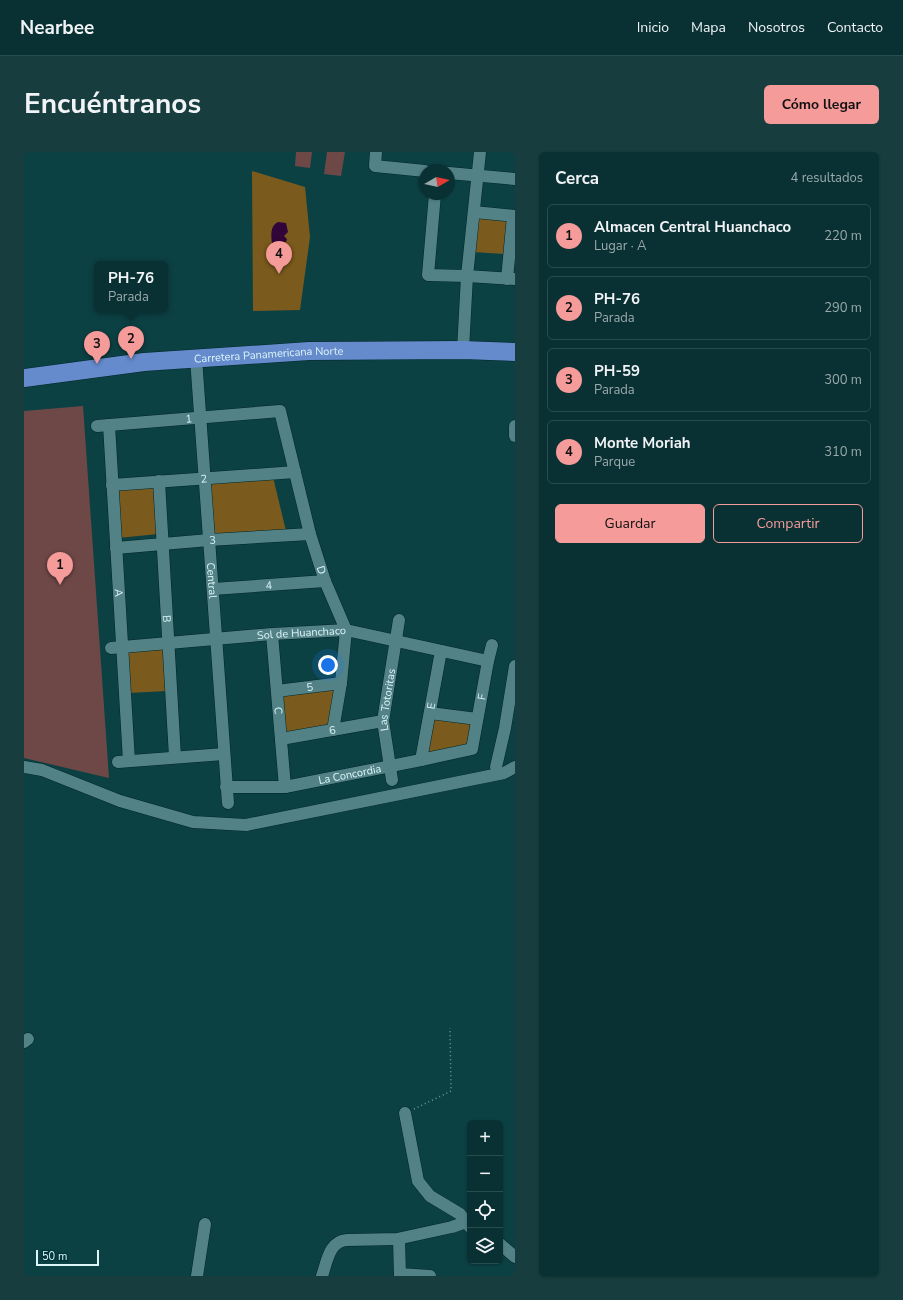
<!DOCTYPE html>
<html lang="es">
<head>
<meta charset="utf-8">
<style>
	body { margin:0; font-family:"Nunito Sans",sans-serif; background:#173d3f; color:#f1f3f6 }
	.controls { position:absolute; right:12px; bottom:12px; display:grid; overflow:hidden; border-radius:6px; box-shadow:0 1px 3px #0004 }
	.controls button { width:36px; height:36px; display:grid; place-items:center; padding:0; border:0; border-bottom:1px solid #294c4e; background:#093133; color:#f1f3f6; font:20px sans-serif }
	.compass { position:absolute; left:395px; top:12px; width:36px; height:36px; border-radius:50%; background:#093133; box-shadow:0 1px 3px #0004; rotate:81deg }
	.scale { position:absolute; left:12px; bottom:10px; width:63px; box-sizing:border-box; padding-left:4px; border:2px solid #dcf5f7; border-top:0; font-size:11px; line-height:14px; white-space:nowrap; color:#dcf5f7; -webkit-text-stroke:3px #00363a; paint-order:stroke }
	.you { position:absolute; left:304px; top:513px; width:14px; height:14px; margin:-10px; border:3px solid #fff; border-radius:50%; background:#1a73e8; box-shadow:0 0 0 6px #1a73e833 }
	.badge { display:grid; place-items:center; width:26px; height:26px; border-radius:50%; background:#f59b99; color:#111; font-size:13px; font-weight:700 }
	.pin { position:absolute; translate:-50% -33px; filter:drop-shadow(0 1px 2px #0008) }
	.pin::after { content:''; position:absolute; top:21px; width:14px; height:12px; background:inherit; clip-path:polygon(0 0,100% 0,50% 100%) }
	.popup { position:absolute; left:70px; top:109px; width:74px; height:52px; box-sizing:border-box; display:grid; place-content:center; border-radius:6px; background:#093133; filter:drop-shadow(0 1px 3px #0005); font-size:13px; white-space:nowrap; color:#99a9ac }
	.popup b { font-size:15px; color:#f1f3f6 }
	.popup::after { content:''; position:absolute; left:50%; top:100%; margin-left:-8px; border:8px solid transparent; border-top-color:#093133 }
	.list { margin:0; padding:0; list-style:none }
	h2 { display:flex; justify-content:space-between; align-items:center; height:52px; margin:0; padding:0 16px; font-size:17px }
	h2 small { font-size:13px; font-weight:400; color:#99a9ac }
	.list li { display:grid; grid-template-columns:26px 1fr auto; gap:12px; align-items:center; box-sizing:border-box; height:64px; margin:0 8px 8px; padding:0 8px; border:1px solid #294c4e; border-radius:6px }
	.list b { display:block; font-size:15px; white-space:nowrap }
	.list p { margin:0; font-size:13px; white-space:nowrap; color:#99a9ac }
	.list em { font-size:13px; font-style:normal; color:#99a9ac }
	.actions { display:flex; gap:8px; padding:12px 16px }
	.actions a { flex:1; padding:9px 0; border:1px solid #f59b99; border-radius:6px; text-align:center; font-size:14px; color:#f59b99 }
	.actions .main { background:#f59b99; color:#111 }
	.icon { flex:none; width:22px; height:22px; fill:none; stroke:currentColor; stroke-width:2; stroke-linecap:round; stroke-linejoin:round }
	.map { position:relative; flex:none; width:491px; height:1124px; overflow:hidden; border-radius:6px }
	header { display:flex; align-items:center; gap:24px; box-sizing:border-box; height:56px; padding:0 20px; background:#093133; border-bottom:1px solid #294c4e }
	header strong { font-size:19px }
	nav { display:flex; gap:22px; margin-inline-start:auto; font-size:14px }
	.intro { display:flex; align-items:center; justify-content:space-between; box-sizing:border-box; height:96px; padding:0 24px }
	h1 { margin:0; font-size:28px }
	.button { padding:10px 18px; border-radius:6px; background:#f59b99; color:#111; font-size:14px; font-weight:700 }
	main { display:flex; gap:24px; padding:0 24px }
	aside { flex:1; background:#093133; border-radius:6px; box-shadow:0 1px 3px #0004 }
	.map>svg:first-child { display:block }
	.green { fill:#7b5b1d }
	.water { fill:#32053a }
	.building { fill:#6e4847 }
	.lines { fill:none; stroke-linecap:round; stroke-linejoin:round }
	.minor-casing { stroke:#002628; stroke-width:13 }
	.highway-casing { stroke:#002628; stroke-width:19 }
	.path { stroke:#759c9e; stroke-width:1.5; stroke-dasharray:1 3; stroke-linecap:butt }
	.minor { stroke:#528286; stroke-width:12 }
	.highway { stroke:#658bcc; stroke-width:18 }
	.labels { text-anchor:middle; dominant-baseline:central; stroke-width:3; stroke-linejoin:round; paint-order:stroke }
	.street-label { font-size:11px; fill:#dcf5f7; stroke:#00363a }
</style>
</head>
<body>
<header>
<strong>Nearbee</strong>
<nav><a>Inicio</a><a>Mapa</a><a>Nosotros</a><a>Contacto</a></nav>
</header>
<div class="intro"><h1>Encuéntranos</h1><a class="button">Cómo llegar</a></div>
<main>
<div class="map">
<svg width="491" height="1124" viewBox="0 0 491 1124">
	<rect width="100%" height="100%" fill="#0c4144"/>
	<path class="green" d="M 228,19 L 281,35 L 286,85 L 276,158 L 229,159 Z
		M 452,62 L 485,66 L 481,102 L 448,100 Z
		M 249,325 L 262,379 L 189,384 L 184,330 Z
		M 130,333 L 134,382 L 94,386 L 90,335 Z
		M 141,497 L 143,539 L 104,541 L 101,500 Z
		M 314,535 L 306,577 L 259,585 L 256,542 Z
		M 407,564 L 449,570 L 444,596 L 401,606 Z"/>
	<path class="water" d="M 254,70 L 262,71 L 264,80 L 260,84 L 263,87 L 262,90 L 257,90 L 254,94 L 248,91 C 247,83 246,74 254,70 Z"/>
	<path class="building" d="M 272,0 L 288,0 L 286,16 L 271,14 Z
		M 303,0 L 321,0 L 317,24 L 300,22 Z
		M 59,254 L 85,626 L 0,606 L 0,259 Z"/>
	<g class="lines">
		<g class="minor-casing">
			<g id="minor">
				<path d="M 352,0 L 351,14 L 401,19"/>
				<path d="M 425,21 L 491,27"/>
				<path d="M 411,42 L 404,123 L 443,124 L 491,127"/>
				<path d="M 450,60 L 491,64"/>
				<path d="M 483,127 L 489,64"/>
				<path d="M 439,198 L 443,124 L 456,0"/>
				<path id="s1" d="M 172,206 L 204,651"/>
				<path id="s2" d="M 85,273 L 105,609"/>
				<path id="s3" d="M 73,274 L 256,259 L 286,382 L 301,429 L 322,478 L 317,531 L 309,578"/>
				<path d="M 491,274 L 491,284"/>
				<path id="s4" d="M 135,329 L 151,605"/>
				<path id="s5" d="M 88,333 L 271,320"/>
				<path id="s6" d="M 92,396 L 185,388 L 286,382"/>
				<path id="s7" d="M 189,437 L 301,429"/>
				<path id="s8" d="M 248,482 L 261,635"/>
				<path id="s9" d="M 87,496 L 248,482 L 322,478 L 464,509"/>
				<path id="s10" d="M 253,539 L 317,531"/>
				<path d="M 406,561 L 453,567"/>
				<path id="s11" d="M 257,587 L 359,569"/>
				<path id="s12" d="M 397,608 L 417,499"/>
				<path d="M 94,610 L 200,602"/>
				<path d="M 0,615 L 18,618 L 96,649 L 169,670 L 222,673 L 480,621 L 491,615"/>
				<path d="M 472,615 L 481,576 L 491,514"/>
				<path id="s13" d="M 368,628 L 359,569 L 375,468"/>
				<path id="s14" d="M 202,635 L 261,635 L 397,608 L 448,597 L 464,509 L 468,493"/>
				<path d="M 0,890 L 4,887"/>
				<path d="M 381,961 L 394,1029 L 406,1044 L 436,1062 L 446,1075"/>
				<path d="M 375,1087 L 376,1124"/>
				<path d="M 476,1092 L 491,1105"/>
				<path d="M 376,1122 L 406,1124"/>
				<path d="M 173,1124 L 181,1072"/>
				<path d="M 298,1124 C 303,1110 305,1089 323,1088 L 373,1087 L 428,1075 L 442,1070"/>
			</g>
		</g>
		<g class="highway-casing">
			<g id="highway">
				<path id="s15" d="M 0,226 L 120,210 L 285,199 L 439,198 L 491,200"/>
			</g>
		</g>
		<path class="path" d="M 390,957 L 427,939 L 426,876"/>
		<use href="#minor" class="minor"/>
		<use href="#highway" class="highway"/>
	</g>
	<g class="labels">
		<g class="street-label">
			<text stroke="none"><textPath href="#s15" startOffset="246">Carretera Panamericana Norte</textPath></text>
			<text stroke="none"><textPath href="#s3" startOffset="92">1</textPath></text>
			<text stroke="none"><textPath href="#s5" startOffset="92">2</textPath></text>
			<text stroke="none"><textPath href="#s6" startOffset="97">3</textPath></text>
			<text stroke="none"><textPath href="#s3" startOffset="348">D</textPath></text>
			<text stroke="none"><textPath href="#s1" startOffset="223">Central</textPath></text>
			<text stroke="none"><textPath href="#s7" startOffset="56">4</textPath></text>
			<text stroke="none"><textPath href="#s2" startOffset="168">A</textPath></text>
			<text stroke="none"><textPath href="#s4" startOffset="138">B</textPath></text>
			<text stroke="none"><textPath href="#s9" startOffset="191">Sol de Huanchaco</textPath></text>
			<text stroke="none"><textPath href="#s10" startOffset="33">5</textPath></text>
			<text stroke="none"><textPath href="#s14" startOffset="303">F</textPath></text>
			<text stroke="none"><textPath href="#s13" startOffset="81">Las Totoritas</textPath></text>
			<text stroke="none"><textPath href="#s12" startOffset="55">E</textPath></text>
			<text stroke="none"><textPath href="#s8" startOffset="77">C</textPath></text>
			<text stroke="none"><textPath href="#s11" startOffset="52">6</textPath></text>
			<text stroke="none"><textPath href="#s14" startOffset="125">La Concordia</textPath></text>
		</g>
	</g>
</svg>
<div class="controls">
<button>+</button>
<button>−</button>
<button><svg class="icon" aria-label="locate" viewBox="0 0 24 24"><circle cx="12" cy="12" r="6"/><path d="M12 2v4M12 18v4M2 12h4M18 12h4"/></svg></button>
<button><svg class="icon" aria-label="layers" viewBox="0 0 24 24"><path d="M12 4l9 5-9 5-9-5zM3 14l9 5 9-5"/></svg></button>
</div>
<svg class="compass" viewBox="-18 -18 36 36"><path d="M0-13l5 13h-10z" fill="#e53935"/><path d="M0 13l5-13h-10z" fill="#99a9ac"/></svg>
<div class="scale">50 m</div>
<div class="you"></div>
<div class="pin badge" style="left:36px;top:433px">1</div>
<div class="pin badge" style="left:107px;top:207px">2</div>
<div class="popup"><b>PH-76</b>Parada</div>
<div class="pin badge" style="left:73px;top:212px">3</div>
<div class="pin badge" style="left:255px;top:122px">4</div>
</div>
<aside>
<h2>Cerca<small>4 resultados</small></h2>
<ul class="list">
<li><span class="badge">1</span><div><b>Almacen Central Huanchaco</b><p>Lugar · A</p></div><em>220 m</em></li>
<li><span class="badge">2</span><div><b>PH-76</b><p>Parada</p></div><em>290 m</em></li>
<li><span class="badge">3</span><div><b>PH-59</b><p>Parada</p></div><em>300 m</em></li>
<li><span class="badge">4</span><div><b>Monte Moriah</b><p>Parque</p></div><em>310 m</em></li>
</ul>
<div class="actions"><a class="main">Guardar</a><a>Compartir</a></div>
</aside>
</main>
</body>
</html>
